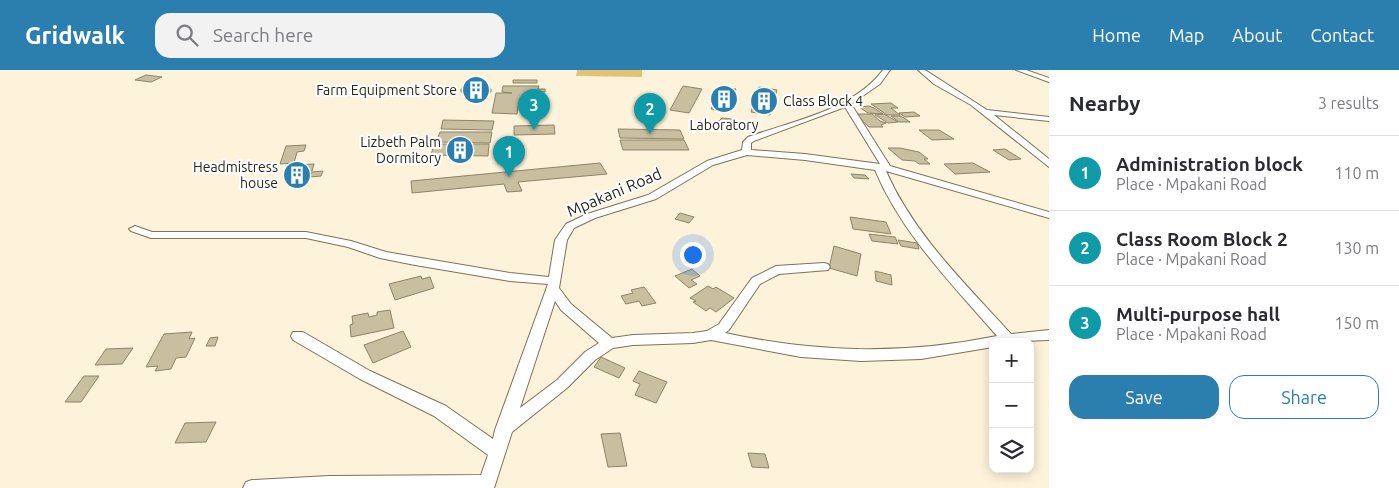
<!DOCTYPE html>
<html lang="en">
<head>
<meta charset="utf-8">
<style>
	body { margin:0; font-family:Ubuntu,sans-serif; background:#f2f2f3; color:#2b2b33 }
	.controls { position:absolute; right:15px; bottom:15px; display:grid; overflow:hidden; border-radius:10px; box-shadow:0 2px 12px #0003 }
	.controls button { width:45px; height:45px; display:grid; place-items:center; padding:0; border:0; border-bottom:1px solid #e1e1e2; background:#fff; color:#2b2b33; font:25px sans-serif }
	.you { position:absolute; left:692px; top:184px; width:18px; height:18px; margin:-12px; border:4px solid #fff; border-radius:50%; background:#1a73e8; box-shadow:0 0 0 8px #1a73e833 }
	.badge { display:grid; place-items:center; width:32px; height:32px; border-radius:50%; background:#2b7faf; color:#fff; font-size:16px; font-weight:700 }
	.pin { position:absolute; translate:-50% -41px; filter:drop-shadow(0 1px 2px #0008) }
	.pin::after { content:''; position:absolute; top:26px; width:18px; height:15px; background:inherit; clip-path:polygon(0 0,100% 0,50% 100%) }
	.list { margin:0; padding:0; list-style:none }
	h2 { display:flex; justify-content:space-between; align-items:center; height:65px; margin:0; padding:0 20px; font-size:21px }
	h2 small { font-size:16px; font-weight:400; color:#7c7c81 }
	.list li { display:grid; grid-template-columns:32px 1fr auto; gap:15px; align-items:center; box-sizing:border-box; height:75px; padding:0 20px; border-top:1px solid #e1e1e2 }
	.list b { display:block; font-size:19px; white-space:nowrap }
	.list p { margin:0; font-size:16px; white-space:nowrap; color:#7c7c81 }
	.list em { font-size:16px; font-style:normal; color:#7c7c81 }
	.actions { display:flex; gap:10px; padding:15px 20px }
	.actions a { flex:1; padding:11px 0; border:1px solid #2b7faf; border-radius:15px; text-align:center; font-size:18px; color:#2b7faf }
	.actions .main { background:#2b7faf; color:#fff }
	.icon { flex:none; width:28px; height:28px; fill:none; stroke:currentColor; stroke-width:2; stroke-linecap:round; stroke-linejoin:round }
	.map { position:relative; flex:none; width:1049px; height:418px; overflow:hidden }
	header { display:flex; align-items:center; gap:30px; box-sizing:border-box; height:70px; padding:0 25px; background:#2b7faf; color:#fff }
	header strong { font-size:24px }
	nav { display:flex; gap:28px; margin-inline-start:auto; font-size:18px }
	.search { width:350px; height:45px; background:#f2f2f3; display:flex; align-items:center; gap:12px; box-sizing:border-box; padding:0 18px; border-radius:15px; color:#7c7c81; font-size:19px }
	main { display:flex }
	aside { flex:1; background:#fff }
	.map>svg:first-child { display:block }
	.green { fill:#e3c373 }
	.building { fill:#cabea1; stroke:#8e8367 }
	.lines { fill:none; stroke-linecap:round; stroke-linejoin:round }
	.street-casing { stroke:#7d7257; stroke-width:2 }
	.street { fill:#fff; fill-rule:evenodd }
	.labels { text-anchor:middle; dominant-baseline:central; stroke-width:4.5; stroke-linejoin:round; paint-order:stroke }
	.far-poi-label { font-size:14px; fill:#2a261a; stroke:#fff; text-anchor:end }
	.street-label { font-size:16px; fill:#2a261a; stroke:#fff }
</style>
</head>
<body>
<header>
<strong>Gridwalk</strong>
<div class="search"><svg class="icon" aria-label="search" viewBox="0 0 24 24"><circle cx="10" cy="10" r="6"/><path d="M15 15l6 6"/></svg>Search here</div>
<nav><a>Home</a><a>Map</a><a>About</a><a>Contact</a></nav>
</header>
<main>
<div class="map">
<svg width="1049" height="418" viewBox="0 0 1049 418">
	<rect width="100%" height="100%" fill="#fdf3db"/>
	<path class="green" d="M 577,0 L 642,0 L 642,7 L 576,6 Z"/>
	<path class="building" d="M 146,5 L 162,7 L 151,12 L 135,10 Z
		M 513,10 L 537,10 L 537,13 L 513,13 Z
		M 503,16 L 539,16 L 538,19 L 545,19 L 545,22 L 536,22 L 539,23 L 538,29 L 546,29 L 546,32 L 536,32 L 536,37 L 518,36 L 517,44 L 492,43 L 496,23 L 512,23 L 502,22 Z
		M 683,16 L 702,19 L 689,43 L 670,40 Z
		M 721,17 L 736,19 L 728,41 L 711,39 Z
		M 759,17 L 777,20 L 770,45 L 751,42 Z
		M 461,19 L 491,19 L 491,22 L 466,23 L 461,22 Z
		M 891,33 L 898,38 L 891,38 L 900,45 L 887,45 L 871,34 Z
		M 869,36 L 874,38 L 883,44 L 868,43 L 859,37 Z
		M 914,42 L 920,46 L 905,47 L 899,43 Z
		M 855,44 L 872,44 L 880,51 L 886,53 L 881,55 L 883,57 L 869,57 Z
		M 884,44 L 898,52 L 888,53 L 875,45 Z
		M 891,46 L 901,46 L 910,52 L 899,52 Z
		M 722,48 L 732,49 L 737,54 L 731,56 L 720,54 L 718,52 Z
		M 443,50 L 494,51 L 492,60 L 441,59 Z
		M 554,55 L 555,64 L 514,65 L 514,56 Z
		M 618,59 L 680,60 L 684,69 L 620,68 Z
		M 919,60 L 939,60 L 954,69 L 932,70 Z
		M 440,62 L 492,62 L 490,73 L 436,72 Z
		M 620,70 L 684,70 L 689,80 L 623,80 Z
		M 434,74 L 489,74 L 488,86 L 431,85 Z
		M 306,75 L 304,81 L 297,82 L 294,93 L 280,94 L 286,76 Z
		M 888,78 L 900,78 L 919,82 L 928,89 L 924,89 L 930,94 L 919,94 L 915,91 L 902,90 Z
		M 1005,79 L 1021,89 L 1009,90 L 993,80 Z
		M 600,93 L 607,104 L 518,112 L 522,121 L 507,122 L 504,114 L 412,123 L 411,111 Z
		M 973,93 L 990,102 L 955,104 L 944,94 Z
		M 314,94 L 312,101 L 305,101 L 302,109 L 306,109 L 304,114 L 287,115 L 295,95 Z
		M 323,101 L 321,106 L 310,107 L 312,102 Z
		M 851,104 L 865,105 L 869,109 L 854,108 Z
		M 680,143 L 694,147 L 689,153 L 675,149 Z
		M 850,147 L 886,152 L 891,164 L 853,159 Z
		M 869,164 L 895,167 L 898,174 L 872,171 Z
		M 898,170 L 917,173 L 919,179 L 901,176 Z
		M 834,176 L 861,184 L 857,206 L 829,198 Z
		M 692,199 L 700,206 L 691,210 L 697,214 L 689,218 L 675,206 Z
		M 875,201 L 891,205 L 892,215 L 876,211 Z
		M 421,206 L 422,209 L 430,207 L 434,218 L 395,230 L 389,214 Z
		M 708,216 L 713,219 L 716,217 L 734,228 L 716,242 L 710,238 L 706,241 L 693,232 L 696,231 L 690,228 Z
		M 644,217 L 656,233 L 642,236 L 639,231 L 626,234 L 621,226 L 633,223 L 631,220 Z
		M 390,240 L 394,258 L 351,267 L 350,255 L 353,254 L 352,246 L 368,243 L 369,247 L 377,245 L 377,242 Z
		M 403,261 L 411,277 L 373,293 L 364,275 Z
		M 192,262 L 189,269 L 195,268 L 186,287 L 176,288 L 171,299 L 155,301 L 158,296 L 146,297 L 164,264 Z
		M 218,267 L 215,276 L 206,276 L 210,268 Z
		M 133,278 L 122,294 L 95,295 L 106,279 Z
		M 601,287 L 625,298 L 619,308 L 594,297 Z
		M 639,301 L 667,312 L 656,333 L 635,325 L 640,314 L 633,311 Z
		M 84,306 L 99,306 L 81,332 L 65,332 Z
		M 216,352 L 206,372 L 175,373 L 185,353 Z
		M 620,363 L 627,396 L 608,397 L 601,364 Z
		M 748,383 L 765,384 L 769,398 L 752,397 Z"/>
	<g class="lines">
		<g class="street-casing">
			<path id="street" d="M 883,0 L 890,0 L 880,14 L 851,34 L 890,96 L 1049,142 L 1049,148 L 886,101 C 914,165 965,213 1011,264 L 1049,260 L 1049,270 L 993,272 L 993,277 L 921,289 L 861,291 L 801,287 L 711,270 L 693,273 L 633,275 L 613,278 L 595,290 L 567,318 L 512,362 L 494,418 L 243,418 L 246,412 L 252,410 L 329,406 L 481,405 L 488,385 L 434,346 L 360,309 L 293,270 L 291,266 L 293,262 L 303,262 L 370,301 L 446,336 L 493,369 L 495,360 L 548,214 L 510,211 L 415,195 L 380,188 L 348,177 L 306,168 L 151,168 L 131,161 L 129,159 L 135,156 L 152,162 L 306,162 L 351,171 L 386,182 L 415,187 L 510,203 L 549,207 L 555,170 L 566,154 L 587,144 L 648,125 L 707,91 L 742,80 L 743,72 L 748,67 C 793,51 853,40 883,0 ZM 845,37 L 880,94 L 805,84 L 751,80 L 751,73 L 754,71 ZM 747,85 L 805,90 L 875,100 C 902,164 952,214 997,266 C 904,285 818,283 725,263 L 729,260 L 760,214 L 779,204 L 828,200 L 830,197 L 828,194 L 824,193 L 776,196 L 752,208 L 719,254 L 707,261 L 693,263 L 633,265 L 612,268 L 571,234 L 559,218 L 567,170 L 574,158 L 595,148 L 656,129 L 713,95 ZM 555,231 L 561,240 L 599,273 L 585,282 L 557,310 L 520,338 Z
				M 918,0 L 925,0 L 987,40 L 1049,47 L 1049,51 L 994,45 L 1049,89 L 1049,97 L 971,35 L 934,14 Z
				M 1016,0 L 1026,0 L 1049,8 L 1049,12 Z"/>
		</g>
		<use href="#street" class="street"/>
	</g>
	<defs>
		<g id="building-disc" transform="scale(1.4375)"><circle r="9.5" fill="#2b7faf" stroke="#fff"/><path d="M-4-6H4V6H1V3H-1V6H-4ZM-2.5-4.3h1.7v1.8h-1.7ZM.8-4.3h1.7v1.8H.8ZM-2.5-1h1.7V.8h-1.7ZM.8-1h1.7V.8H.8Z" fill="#fff"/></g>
	</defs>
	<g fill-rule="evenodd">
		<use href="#building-disc" x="476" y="20"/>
		<use href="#building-disc" x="724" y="29"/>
		<use href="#building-disc" x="764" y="31"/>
		<use href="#building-disc" x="460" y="80"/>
		<use href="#building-disc" x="297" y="105"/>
	</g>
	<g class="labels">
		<g class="far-poi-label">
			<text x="457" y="20">Farm Equipment Store</text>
			<text x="783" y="31" text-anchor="start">Class Block 4</text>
			<text x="724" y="55" text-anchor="middle">Laboratory</text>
			<text x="441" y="72">Lizbeth Palm<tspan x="441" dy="16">Dormitory</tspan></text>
			<text x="278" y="97">Headmistress<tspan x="278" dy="16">house</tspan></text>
		</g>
		<g class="street-label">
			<text transform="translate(614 122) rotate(-23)">Mpakani Road</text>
		</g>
	</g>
</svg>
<div class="controls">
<button>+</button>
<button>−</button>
<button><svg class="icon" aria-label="layers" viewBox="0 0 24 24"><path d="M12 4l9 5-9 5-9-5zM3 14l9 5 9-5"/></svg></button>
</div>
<div class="you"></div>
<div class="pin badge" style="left:509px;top:107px;background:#0f9aa8">1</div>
<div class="pin badge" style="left:650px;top:64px;background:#0f9aa8">2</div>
<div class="pin badge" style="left:534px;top:60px;background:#0f9aa8">3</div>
</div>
<aside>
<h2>Nearby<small>3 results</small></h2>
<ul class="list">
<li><span class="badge" style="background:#0f9aa8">1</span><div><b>Administration block</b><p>Place · Mpakani Road</p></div><em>110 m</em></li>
<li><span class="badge" style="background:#0f9aa8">2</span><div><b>Class Room Block 2</b><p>Place · Mpakani Road</p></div><em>130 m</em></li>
<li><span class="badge" style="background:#0f9aa8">3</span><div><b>Multi-purpose hall</b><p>Place · Mpakani Road</p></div><em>150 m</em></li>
</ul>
<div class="actions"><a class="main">Save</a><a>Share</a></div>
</aside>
</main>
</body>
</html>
